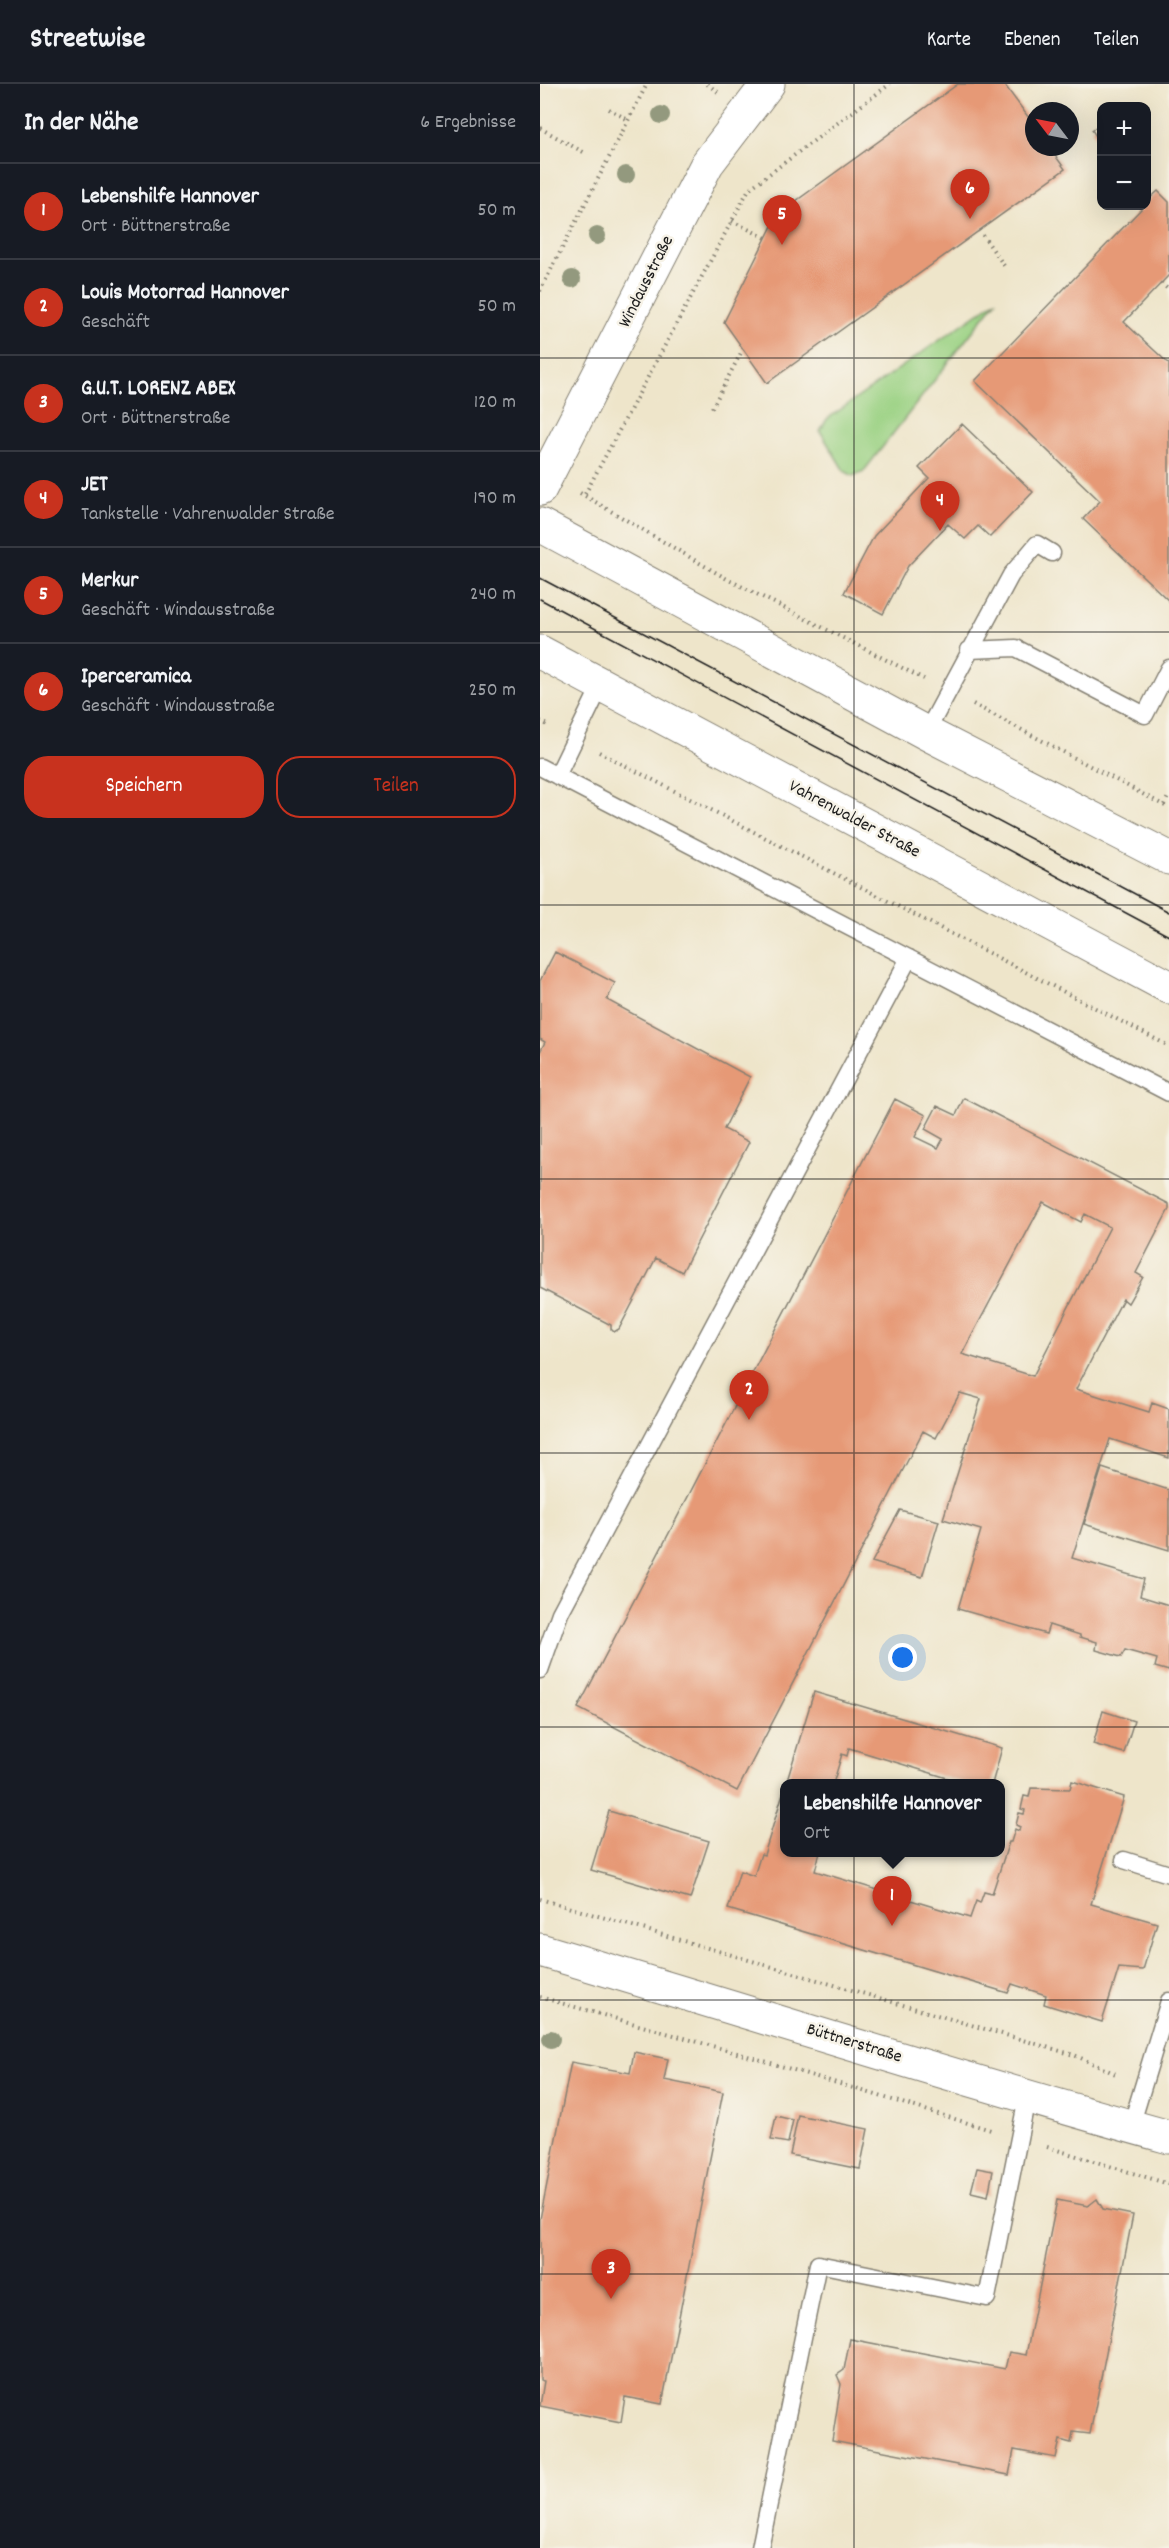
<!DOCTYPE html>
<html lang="de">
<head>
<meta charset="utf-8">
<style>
	body { margin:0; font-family:Dekko,sans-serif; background:#20242c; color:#f1f3f6 }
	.controls { position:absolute; right:18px; top:18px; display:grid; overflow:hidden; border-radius:12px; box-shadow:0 6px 24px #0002 }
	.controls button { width:54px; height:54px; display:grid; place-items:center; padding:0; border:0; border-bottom:2px solid #363941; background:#171b24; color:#f1f3f6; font:30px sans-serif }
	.compass { position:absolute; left:485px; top:18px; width:54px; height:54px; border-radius:50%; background:#171b24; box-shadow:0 6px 24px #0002; rotate:302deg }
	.you { position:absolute; left:363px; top:1574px; width:21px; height:21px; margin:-15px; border:4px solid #fff; border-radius:50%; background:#1a73e8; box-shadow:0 0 0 9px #1a73e833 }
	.badge { display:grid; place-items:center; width:39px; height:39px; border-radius:50%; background:#c8321e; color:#fff; font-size:20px; font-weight:700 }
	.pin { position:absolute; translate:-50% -50px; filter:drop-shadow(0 2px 3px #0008) }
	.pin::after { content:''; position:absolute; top:32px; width:21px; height:18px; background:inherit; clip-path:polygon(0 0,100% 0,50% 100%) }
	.popup { position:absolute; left:240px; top:1695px; width:225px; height:78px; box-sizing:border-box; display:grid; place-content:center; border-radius:12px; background:#171b24; filter:drop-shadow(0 2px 4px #0005); font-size:20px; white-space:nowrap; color:#9ea1a6 }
	.popup b { font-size:22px; color:#f1f3f6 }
	.popup::after { content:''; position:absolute; left:50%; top:100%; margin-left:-12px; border:12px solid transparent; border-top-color:#171b24 }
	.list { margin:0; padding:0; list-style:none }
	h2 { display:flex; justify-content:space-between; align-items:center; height:78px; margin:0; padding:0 24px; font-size:26px }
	h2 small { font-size:20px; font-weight:400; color:#9ea1a6 }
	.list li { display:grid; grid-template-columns:39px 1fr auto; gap:18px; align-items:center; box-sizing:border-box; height:96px; padding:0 24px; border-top:2px solid #363941 }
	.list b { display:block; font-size:22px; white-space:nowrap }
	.list p { margin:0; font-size:20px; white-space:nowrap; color:#9ea1a6 }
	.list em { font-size:20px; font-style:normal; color:#9ea1a6 }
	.actions { display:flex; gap:12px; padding:18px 24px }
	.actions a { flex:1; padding:14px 0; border:2px solid #c8321e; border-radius:24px; text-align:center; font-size:21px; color:#c8321e }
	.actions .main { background:#c8321e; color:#fff }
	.map { position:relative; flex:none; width:629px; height:2464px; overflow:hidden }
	header { display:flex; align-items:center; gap:36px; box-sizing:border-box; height:84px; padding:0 30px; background:#171b24; border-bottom:2px solid #363941 }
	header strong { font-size:28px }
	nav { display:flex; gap:33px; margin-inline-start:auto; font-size:21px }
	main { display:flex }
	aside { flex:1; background:#171b24 }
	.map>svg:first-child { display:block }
	.green { fill:#9ad182; stroke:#5b764f; stroke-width:1.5 }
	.building { fill:#e69976; fill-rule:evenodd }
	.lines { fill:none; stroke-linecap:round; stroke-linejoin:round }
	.lane-casing { stroke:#858073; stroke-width:19 }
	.street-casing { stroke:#858073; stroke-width:35 }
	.secondary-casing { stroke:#858073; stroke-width:35 }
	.path { stroke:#858073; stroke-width:4; stroke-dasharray:1.5 4.5; stroke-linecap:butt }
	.lane { stroke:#fff; stroke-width:16 }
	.street { stroke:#fff; stroke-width:33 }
	.secondary { stroke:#fff; stroke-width:33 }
	.tram { stroke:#1c1c1c; stroke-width:1.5 }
	.tree { fill:#93997e }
	.grid { fill:none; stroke:#1c1c1c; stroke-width:1.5; stroke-opacity:0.55 }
	.labels { text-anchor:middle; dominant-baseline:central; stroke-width:5; stroke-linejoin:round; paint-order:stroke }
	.street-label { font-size:18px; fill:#1c1c1c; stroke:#f7f3e8 }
</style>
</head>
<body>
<header>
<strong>Streetwise</strong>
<nav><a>Karte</a><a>Ebenen</a><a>Teilen</a></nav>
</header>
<main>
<aside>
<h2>In der Nähe<small>6 Ergebnisse</small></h2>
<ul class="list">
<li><span class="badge">1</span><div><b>Lebenshilfe Hannover</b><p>Ort · Büttnerstraße</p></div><em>50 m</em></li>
<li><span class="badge">2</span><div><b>Louis Motorrad Hannover</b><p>Geschäft</p></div><em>50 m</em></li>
<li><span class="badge">3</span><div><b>G.U.T. LORENZ ABEX</b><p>Ort · Büttnerstraße</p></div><em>120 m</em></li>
<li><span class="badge">4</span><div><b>JET</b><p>Tankstelle · Vahrenwalder Straße</p></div><em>190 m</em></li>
<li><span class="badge">5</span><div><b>Merkur</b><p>Geschäft · Windausstraße</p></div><em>240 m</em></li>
<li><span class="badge">6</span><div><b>Iperceramica</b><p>Geschäft · Windausstraße</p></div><em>250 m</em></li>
</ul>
<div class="actions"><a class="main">Speichern</a><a>Teilen</a></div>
</aside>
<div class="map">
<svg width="629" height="2464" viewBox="0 0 629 2464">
	<rect width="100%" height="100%" fill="#f7f3e8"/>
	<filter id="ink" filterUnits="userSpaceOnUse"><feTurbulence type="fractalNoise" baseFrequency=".0167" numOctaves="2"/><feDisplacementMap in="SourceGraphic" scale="12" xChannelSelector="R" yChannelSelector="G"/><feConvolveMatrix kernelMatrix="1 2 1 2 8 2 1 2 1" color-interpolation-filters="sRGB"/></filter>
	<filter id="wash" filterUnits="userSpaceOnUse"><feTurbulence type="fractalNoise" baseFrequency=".008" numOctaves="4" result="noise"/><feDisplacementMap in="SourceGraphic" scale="24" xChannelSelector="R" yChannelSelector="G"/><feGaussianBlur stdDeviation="1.35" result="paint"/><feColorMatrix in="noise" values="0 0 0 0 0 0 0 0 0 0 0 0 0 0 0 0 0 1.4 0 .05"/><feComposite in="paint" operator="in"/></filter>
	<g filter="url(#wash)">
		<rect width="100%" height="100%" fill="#eee5ca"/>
		<path class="green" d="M 457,216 L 324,387 L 313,392 L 304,387 L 280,347 L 287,335 Z"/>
		<g id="blocks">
			<path class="building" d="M 418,0 L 464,0 L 494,41 L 494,63 L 509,63 L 525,85 L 227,299 L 184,238 L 238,130 Z
				M 561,39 L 561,60 L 552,46 Z
				M 618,107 L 629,118 L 629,191 L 584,238 L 629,280 L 629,517 L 543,435 L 560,417 L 435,297 L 604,122 L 606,122 L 606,118 Z
				M 422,340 L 493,408 L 450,453 L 438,442 L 425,455 L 408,440 L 368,482 L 343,530 L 304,509 L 334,452 L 389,394 L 379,384 Z
				M 15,868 L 75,899 L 67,916 L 210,993 L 184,1045 L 209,1058 L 142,1188 L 116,1174 L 79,1245 L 74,1248 L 71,1245 L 71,1241 L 0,1204 L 0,968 L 5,958 L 0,955 L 0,897 Z
				M 424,1014 L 629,1120 L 629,1125 L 596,1189 L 603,1193 L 588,1219 L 583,1215 L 536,1305 L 609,1328 L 612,1319 L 629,1325 L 629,1374 L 570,1355 L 532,1474 L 604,1495 L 600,1512 L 629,1521 L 629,1587 L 615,1583 L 617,1575 L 585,1566 L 581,1573 L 556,1566 L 557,1558 L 540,1553 L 540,1551 L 509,1541 L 506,1550 L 418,1525 L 441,1446 L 403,1435 L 441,1315 L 420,1309 L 396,1354 L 383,1347 L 197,1707 L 38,1624 L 355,1015 L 386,1031 L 375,1053 L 398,1064 L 403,1055 L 385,1045 L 397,1022 L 416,1031 ZM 503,1118 L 541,1138 L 545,1130 L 570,1143 L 493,1292 L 422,1270 Z
				M 562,1384 L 629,1406 L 629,1466 L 544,1440 Z
				M 360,1426 L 399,1437 L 382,1493 L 332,1478 Z
				M 274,1608 L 462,1664 L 452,1700 L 427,1700 L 309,1664 L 307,1672 L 302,1670 L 293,1700 L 246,1700 Z
				M 563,1627 L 594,1637 L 584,1669 L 553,1660 Z
				M 532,1697 L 584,1713 L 551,1820 L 617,1839 L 603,1886 L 579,1884 L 562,1938 L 504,1920 L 506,1911 L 472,1900 L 468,1909 L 188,1825 L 200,1787 L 214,1792 L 221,1770 L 224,1771 L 243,1709 L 244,1768 L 280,1768 L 275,1787 L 430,1834 L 436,1817 L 440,1819 L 444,1808 L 452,1810 L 469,1758 L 471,1758 L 475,1745 L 479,1747 L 480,1743 L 476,1741 L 479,1729 L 484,1730 L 485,1726 L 481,1725 L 484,1712 L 489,1713 L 491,1704 L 530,1705 Z
				M 69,1727 L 169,1757 L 150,1815 L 51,1786 Z
				M 94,1968 L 128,1975 L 124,1996 L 183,2008 L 122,2320 L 85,2313 L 81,2338 L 0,2322 L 4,2297 L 0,2296 L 0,2135 L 31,1978 L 90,1989 Z
				M 258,2031 L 328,2045 L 320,2085 L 250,2071 Z
				M 236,2032 L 253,2036 L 248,2059 L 231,2056 Z
				M 437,2084 L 453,2087 L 448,2112 L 431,2108 Z
				M 557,2115 L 563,2125 L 593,2131 L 550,2350 L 533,2348 L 531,2359 L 520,2356 L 516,2374 L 474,2366 L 469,2391 L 292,2357 L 301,2300 L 297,2291 L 304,2286 L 310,2255 L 465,2285 L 469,2268 L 486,2271 L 517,2116 L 548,2122 Z"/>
		</g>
	</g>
	<g filter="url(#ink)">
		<use href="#blocks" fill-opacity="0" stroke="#858073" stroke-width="1.5"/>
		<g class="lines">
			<g class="lane-casing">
				<path id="lane" d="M 429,566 L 476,564 L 605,631 L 629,584
					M 386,649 L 471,491 L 497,460 L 512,469
					M 0,683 L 629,1009
					M 17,692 L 61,601
					M 0,1586 L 20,1529 L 369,874
					M 584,1776 L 629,1790
					M 591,2042 L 629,1917
					M 220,2464 L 278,2180 L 447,2214 L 487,2014"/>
			</g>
			<g class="street-casing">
				<path id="street" d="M 0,405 L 167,80 L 228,0
					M 0,1866 C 210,1928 418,1995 629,2053"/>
			</g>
			<g class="secondary-casing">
				<path id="secondary" d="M 0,441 L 386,649 L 629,774
					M 0,568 L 629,903"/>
			</g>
			<path class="path" d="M 167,0 L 178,8
				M 69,25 L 88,36
				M 0,44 L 45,69
				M 192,137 L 226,154
				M 439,146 L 465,183
				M 621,199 L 629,206
				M 0,207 L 107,0
				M 172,324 L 203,265
				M 40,409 L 187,495 L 384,595
				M 45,410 L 209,105 L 350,0
				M 433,620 L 629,724
				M 0,637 L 10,642
				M 59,668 L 629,962
				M 624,721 L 629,711
				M 0,1815 L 534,1971 L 578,1991
				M 0,1913 L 211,1973 L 451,2046
				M 507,2063 L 629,2100"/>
			<use href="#lane" class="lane"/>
			<use href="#street" class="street"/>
			<use href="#secondary" class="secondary"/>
			<path class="tram" d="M 0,494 L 629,828
				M 0,515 L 629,852"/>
		</g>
		<g class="tree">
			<circle cx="121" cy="31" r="9"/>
			<circle cx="86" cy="91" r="9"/>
			<circle cx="57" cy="152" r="9"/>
			<circle cx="32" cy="195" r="9"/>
			<circle cx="11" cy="1955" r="9"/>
		</g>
	</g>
	<path class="grid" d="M 314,0 L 314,2464M 0,274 L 629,274M 0,548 L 629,548M 0,821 L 629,821M 0,1095 L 629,1095M 0,1369 L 629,1369M 0,1643 L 629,1643M 0,1916 L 629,1916M 0,2190 L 629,2190"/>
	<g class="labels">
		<g class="street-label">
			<text transform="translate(107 198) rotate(-63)">Windausstraße</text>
			<text transform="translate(314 736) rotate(28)">Vahrenwalder Straße</text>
			<text transform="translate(314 1960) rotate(17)">Büttnerstraße</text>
		</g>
	</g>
</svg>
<div class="controls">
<button>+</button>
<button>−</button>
</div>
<svg class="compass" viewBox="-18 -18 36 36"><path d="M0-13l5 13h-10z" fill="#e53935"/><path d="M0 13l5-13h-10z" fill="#9ea1a6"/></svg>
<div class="you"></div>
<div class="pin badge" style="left:352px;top:1842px">1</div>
<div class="popup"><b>Lebenshilfe Hannover</b>Ort</div>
<div class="pin badge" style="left:209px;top:1336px">2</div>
<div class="pin badge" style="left:71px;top:2215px">3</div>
<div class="pin badge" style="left:400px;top:447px">4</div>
<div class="pin badge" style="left:242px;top:161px">5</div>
<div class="pin badge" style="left:430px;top:135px">6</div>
</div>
</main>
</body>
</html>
